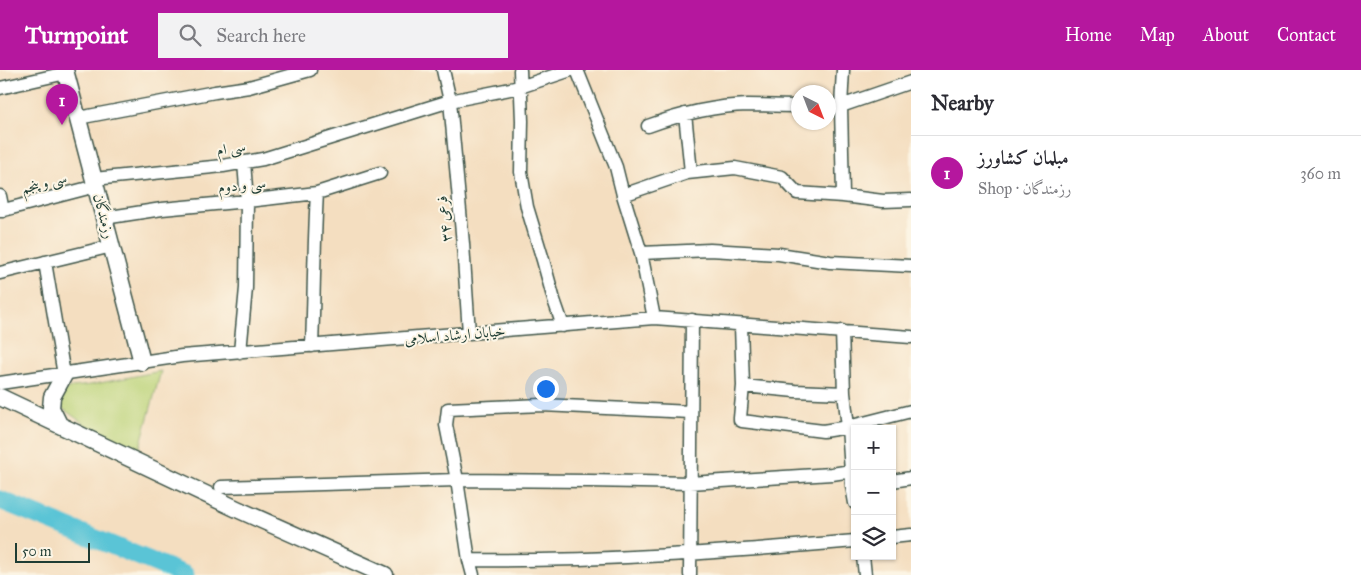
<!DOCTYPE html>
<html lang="en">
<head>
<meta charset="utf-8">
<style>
	body { margin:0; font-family:"IM FELL Great Primer",Amiri,serif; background:#f2f2f3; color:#2b2b33 }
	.controls { position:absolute; right:15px; bottom:15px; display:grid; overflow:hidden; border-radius:0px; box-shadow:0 1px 4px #0004 }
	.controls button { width:45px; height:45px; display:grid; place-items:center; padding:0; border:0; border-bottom:1px solid #e1e1e2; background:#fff; color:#2b2b33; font:25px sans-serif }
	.compass { position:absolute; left:791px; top:15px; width:45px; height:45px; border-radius:50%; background:#fff; box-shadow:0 1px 4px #0004; rotate:138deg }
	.scale { position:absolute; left:15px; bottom:12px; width:75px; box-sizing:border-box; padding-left:5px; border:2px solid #1f3d34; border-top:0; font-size:14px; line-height:18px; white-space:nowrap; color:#1f3d34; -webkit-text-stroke:4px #fcf5e5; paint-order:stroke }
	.you { position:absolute; left:545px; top:318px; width:18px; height:18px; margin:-12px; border:4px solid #fff; border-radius:50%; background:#1a73e8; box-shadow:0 0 0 8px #1a73e833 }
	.badge { display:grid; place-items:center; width:32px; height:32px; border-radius:50%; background:#b5179e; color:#fff; font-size:16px; font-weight:700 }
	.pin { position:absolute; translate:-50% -41px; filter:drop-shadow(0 1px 2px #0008) }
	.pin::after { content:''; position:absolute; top:26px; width:18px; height:15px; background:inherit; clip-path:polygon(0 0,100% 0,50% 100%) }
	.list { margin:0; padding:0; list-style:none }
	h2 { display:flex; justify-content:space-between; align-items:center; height:65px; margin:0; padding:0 20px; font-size:21px }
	h2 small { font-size:16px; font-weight:400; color:#7c7c81 }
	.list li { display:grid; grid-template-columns:32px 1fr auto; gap:15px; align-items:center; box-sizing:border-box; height:75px; padding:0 20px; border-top:1px solid #e1e1e2 }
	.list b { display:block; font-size:19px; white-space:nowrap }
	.list p { margin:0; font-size:16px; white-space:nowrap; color:#7c7c81 }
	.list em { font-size:16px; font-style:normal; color:#7c7c81 }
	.icon { flex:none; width:28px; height:28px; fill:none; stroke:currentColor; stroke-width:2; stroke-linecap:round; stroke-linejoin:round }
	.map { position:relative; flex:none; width:911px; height:505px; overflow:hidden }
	header { display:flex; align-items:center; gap:30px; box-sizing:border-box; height:70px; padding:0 25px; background:#b5179e; color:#fff }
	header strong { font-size:24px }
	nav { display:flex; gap:28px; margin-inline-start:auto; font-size:18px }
	.search { width:350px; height:45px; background:#f2f2f3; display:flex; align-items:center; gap:12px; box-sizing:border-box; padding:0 18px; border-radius:0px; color:#7c7c81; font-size:19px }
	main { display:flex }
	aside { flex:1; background:#fff }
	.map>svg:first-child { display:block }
	.green { fill:#bbd378; stroke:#6d8856 }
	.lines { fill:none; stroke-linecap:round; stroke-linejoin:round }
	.river { stroke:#5ac4d6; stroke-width:19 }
	.minor-casing { stroke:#3f5549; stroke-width:15 }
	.major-casing { stroke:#3f5549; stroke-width:19 }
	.minor { stroke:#fff; stroke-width:12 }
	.major { stroke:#fff; stroke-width:16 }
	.labels { text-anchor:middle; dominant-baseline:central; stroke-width:4; stroke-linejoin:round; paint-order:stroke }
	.street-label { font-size:15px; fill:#1f3d34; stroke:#fcf5e5 }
</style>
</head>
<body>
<header>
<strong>Turnpoint</strong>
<div class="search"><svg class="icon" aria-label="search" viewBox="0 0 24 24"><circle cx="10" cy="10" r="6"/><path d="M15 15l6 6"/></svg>Search here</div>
<nav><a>Home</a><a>Map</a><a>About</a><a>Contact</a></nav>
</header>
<main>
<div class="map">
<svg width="911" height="505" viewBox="0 0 911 505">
	<rect width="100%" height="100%" fill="#fcf5e5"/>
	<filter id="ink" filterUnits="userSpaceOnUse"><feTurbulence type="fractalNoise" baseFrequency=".02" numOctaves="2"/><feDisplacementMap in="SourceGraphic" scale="10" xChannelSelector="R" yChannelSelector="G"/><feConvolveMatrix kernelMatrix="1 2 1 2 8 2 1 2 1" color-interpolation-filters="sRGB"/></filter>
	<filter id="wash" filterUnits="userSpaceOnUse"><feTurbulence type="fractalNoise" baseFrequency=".0096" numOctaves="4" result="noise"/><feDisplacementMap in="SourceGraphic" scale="20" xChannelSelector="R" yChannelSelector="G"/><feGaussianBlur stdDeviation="1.12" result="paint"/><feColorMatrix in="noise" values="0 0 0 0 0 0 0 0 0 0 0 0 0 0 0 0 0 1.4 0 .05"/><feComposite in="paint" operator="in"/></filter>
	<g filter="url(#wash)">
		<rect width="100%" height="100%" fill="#f4dec0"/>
		<path class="green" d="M 161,301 L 136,391 L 62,338 L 63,322 L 73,317 L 90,315 Z"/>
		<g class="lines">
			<path class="river" d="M 0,430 L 185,505"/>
		</g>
	</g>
	<g filter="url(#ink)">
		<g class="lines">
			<g class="minor-casing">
				<path id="minor" d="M 443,0 L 450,31 L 463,174 L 469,263
					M 520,0 L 522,51 L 521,102 L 527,137 L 543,190 L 554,230 L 563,256
					M 577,0 L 616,97 L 623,125 L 641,183 L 654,248
					M 843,0 L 841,36 L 843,126
					M 0,18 L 66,3
					M 828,36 L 841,36 L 911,12
					M 685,44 L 691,102
					M 78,48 L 215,22 L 249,17 L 310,0
					M 648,56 C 681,44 713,36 748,35 C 765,35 782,36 798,36
					M 94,109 L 223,96 L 263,89 L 450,31 L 520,17 L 571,0
					M 623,125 L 687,103 L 735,98 L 782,107 L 797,123 L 843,126 L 883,131 L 911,130
					M 0,126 L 3,141
					M 0,141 L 96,116
					M 104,148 L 162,139 L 247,131 L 317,123 L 380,103
					M 641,183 L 710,180 L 779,184 L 830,192 L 911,196
					M 45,192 L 64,305
					M 0,203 L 112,176
					M 741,255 L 743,316 L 740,348 L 740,350 L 742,351 L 823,361 L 848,357 L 911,341
					M 842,261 L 844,323 L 848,357 L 852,416 L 855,433
					M 312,276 C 314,225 314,174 317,123
					M 240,282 L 246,218 L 247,131 L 244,92
					M 0,313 L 182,286 L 654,248 L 911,267
					M 743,316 L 795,321 L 844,323
					M 892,411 L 911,408
					M 221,417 L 457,410 L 589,411 L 690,413 L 832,404 L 851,401
					M 892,467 L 911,465
					M 863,486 L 865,505
					M 469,490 L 457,410 L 446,355 L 448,339 L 542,335 L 691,342
					M 473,505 L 469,490 C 598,492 726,482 855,471
					M 690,505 L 692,250"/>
			</g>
			<g class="major-casing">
				<path id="major" d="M 65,0 L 142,292
					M 0,327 L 237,439 L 385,505
					M 59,354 L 51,338 L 52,327 L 64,305"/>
			</g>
			<use href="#minor" class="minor"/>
			<use href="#major" class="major"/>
		</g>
	</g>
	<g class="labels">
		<g class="street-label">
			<text transform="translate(231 78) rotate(-9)">سی ام</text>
			<text transform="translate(44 113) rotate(-15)">سی و پنجم</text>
			<text transform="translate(242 115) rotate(-6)">سی و دوم</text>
			<text transform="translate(104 146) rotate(75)">رزمندگان</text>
			<text transform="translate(444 149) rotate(-96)">فرعی ۳۴</text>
			<text transform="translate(455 265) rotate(-5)">خیابان ارشاد اسلامی</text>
		</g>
	</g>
</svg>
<div class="controls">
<button>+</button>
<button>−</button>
<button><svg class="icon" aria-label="layers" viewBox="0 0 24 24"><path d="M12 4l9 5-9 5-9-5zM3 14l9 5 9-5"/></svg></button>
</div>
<svg class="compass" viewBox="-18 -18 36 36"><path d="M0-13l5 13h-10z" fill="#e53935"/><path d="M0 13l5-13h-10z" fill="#7c7c81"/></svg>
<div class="scale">50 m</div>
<div class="you"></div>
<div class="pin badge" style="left:62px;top:55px">1</div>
</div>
<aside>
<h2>Nearby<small></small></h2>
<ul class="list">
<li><span class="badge">1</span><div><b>مبلمان کشاورز</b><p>Shop · رزمندگان</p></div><em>360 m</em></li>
</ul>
</aside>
</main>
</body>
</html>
